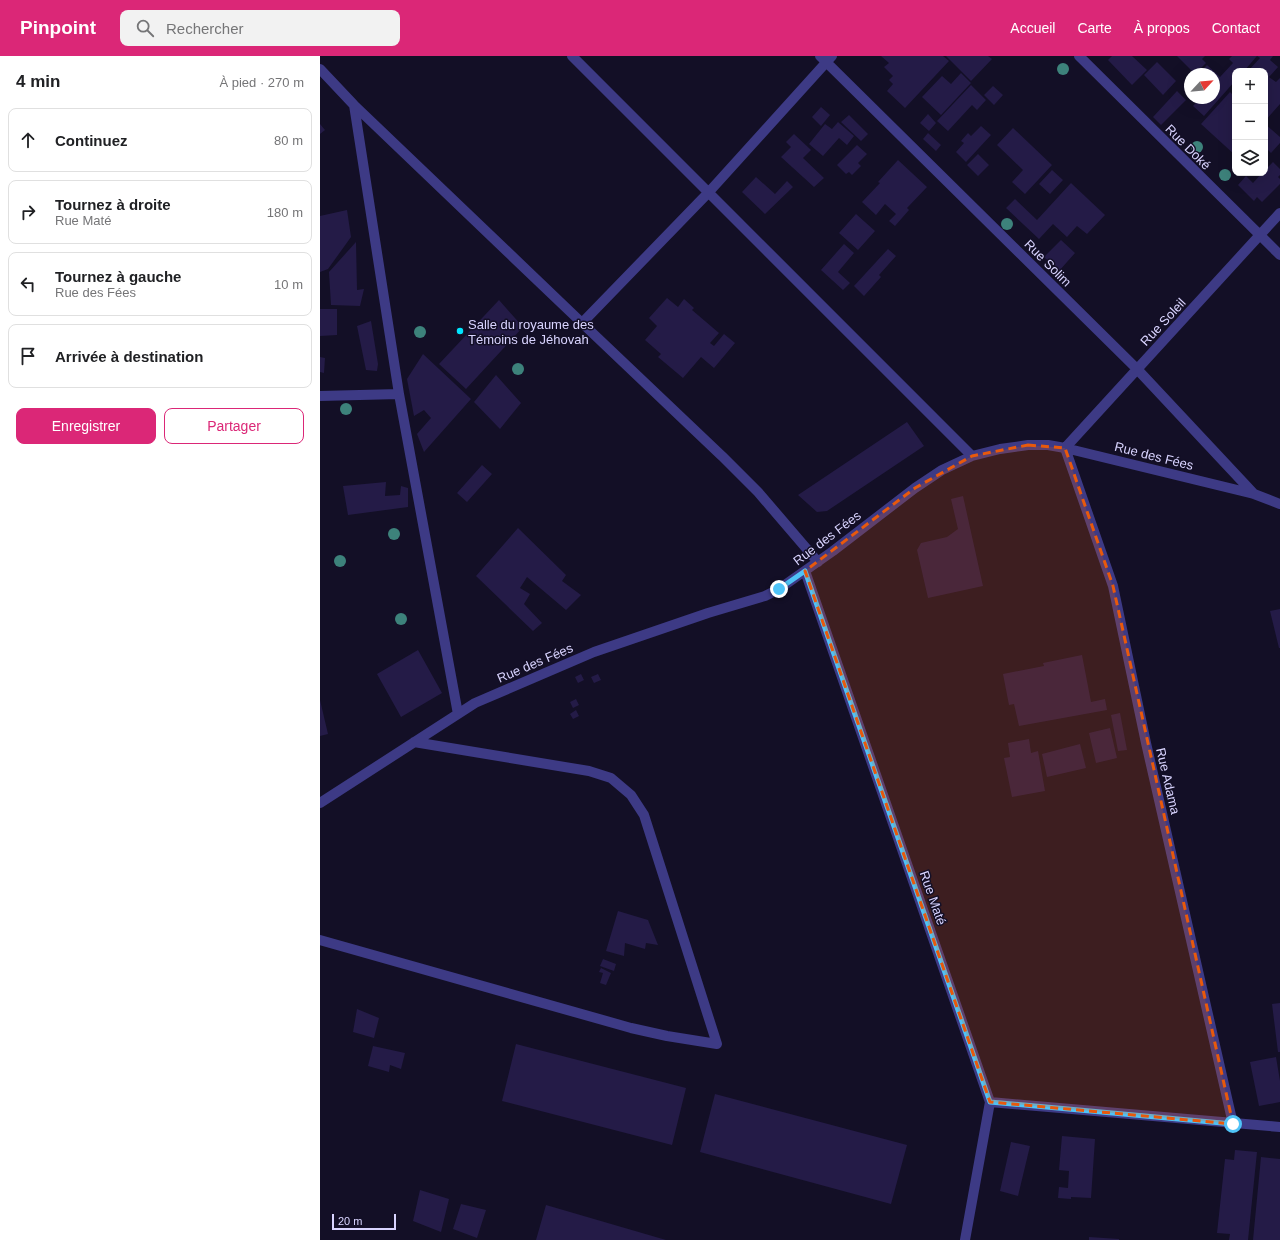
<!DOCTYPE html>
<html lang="fr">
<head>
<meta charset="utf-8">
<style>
	body { margin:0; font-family:Helvetica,sans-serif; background:#f2f2f2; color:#202124 }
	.controls { position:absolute; right:12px; top:12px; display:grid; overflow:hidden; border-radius:8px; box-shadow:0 4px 16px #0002 }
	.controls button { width:36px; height:36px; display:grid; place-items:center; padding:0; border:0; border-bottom:1px solid #e0e0e0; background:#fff; color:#202124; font:20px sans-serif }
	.compass { position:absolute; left:864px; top:12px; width:36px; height:36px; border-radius:50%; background:#fff; box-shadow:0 4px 16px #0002; rotate:64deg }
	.scale { position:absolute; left:12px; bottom:10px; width:64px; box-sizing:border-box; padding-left:4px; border:2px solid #d9d4ff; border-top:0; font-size:11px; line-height:14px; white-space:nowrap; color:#d9d4ff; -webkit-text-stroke:3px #130f26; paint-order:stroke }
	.stop { position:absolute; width:12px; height:12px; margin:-9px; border:3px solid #4fc3f7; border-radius:50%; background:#fff }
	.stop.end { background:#4fc3f7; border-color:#fff; box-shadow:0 1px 4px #0008 }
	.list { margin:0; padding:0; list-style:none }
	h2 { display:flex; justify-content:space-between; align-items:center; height:52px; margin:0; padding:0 16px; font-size:17px }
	h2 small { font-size:13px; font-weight:400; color:#757577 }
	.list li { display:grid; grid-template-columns:26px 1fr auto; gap:12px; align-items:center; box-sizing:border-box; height:64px; margin:0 8px 8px; padding:0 8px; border:1px solid #e0e0e0; border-radius:8px }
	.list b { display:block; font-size:15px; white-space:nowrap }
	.list p { margin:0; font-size:13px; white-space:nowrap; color:#757577 }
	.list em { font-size:13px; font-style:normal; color:#757577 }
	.actions { display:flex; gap:8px; padding:12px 16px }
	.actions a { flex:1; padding:9px 0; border:1px solid #db2777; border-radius:8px; text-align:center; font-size:14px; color:#db2777 }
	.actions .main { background:#db2777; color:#fff }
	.icon { flex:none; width:22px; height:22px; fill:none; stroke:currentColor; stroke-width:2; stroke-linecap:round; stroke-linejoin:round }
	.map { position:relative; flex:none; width:960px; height:1184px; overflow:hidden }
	header { display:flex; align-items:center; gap:24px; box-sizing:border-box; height:56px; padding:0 20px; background:#db2777; color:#fff }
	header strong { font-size:19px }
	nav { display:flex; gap:22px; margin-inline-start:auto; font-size:14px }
	.search { width:280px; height:36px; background:#f2f2f2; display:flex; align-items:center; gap:10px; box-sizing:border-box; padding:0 14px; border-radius:8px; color:#757577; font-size:15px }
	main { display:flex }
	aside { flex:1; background:#fff }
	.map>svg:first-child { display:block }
	.building { fill:#241b47 }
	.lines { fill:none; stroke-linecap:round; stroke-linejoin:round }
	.street { stroke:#3d3a85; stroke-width:10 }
	.tree { fill:#3d827b }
	.route { stroke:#4fc3f7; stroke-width:5 }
	.marked { fill:#e8590c; fill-opacity:0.2; stroke:#e8590c; stroke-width:3; stroke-dasharray:8 5; stroke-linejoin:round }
	.poi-dot { fill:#00e5ff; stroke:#130f26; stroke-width:1.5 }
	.labels { text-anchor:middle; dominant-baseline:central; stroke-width:3; stroke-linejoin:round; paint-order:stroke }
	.street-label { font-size:13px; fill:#d9d4ff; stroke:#130f26 }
	.poi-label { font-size:13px; fill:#d9d4ff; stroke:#130f26; text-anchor:start }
</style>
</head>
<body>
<header>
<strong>Pinpoint</strong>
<div class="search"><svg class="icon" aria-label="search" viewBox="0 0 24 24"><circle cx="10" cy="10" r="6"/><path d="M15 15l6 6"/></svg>Rechercher</div>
<nav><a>Accueil</a><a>Carte</a><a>À propos</a><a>Contact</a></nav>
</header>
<main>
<aside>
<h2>4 min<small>À pied · 270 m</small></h2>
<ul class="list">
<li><svg class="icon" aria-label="ahead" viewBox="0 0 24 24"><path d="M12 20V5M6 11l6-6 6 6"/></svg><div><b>Continuez</b></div><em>80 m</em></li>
<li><svg class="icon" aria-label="right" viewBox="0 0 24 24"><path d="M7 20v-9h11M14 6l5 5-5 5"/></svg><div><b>Tournez à droite</b><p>Rue Maté</p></div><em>180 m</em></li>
<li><svg class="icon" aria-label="left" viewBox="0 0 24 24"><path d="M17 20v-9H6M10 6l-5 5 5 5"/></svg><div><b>Tournez à gauche</b><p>Rue des Fées</p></div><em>10 m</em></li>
<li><svg class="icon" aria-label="arrive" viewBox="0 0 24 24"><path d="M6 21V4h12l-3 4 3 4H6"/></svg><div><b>Arrivée à destination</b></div></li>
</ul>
<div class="actions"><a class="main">Enregistrer</a><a>Partager</a></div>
</aside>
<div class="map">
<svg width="960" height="1184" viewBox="0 0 960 1184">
	<rect width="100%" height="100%" fill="#130f26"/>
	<path class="building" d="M 561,0 L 623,0 L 629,5 L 585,52 L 567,35 L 573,28 L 569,24 L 573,20 L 564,11 L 569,7 Z
		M 626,0 L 668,0 L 672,3 L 651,25 Z
		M 792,0 L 812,0 L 827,14 L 812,29 L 788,4 Z
		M 857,0 L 885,0 L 882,3 L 886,7 L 875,18 Z
		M 912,0 L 937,0 L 924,15 L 915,15 L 915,25 L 884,60 L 873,50 L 880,42 L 894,42 L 894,18 L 878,18 L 887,9 L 900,21 L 913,7 L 909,3 Z
		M 937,0 L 953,0 L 950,4 L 958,11 L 949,21 L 956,26 L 960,22 L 960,48 L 945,65 L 945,15 L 928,15 L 940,2 Z
		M 837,6 L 856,25 L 843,39 L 824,19 Z
		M 641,17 L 651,27 L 621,59 L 602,41 L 622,20 L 631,28 Z
		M 651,29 L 666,44 L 657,54 L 652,49 L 628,75 L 617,65 Z
		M 673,30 L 683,39 L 674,49 L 664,39 Z
		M 857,35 L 866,44 L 841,69 L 833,61 Z
		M 910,36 L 915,41 L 915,99 L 881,68 Z
		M 501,51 L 510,59 L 501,70 L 492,61 Z
		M 608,58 L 616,67 L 609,75 L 600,67 Z
		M 529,59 L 548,78 L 541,85 L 521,66 Z
		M 518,66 L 534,80 L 527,89 L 519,82 L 503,100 L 489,88 L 505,68 L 512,73 Z
		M 0,68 L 5,74 L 0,78 Z
		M 945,68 L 960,81 L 960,87 L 951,97 L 948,94 L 945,98 Z
		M 661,70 L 671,79 L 646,106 L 636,96 L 644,87 L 641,85 L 648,77 L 651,80 Z
		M 693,72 L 732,109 L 705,138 L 692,126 L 703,114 L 677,89 Z
		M 608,77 L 621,89 L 616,95 L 603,83 Z
		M 474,78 L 491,94 L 483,102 L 504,122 L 494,131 L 461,101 L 471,91 L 466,86 Z
		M 537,89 L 547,98 L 538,107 L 541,110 L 532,119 L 529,116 L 526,118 L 517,109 Z
		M 658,98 L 669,109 L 658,120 L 647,109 Z
		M 578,104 L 607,131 L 587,152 L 589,154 L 575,170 L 569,165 L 576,158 L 565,148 L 556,159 L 542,146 L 560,127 L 558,126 Z
		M 953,106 L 960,113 L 960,119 L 958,121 L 960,123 L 960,128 L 942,146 L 937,141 L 934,145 L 918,129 L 926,120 L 933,127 L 942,117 L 945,117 L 945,114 Z
		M 732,114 L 743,124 L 730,138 L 719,128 Z
		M 436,121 L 455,138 L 467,125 L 473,131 L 445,158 L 422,136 Z
		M 751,127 L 785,159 L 767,178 L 757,170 L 747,181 L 733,168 L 719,183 L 686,152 L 695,143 L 717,164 Z
		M 27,154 L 31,181 L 8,213 L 0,216 L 0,160 Z
		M 536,158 L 555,175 L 538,194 L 519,177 Z
		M 741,184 L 755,197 L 739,215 L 724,201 Z
		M 36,186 L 37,234 L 44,233 L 40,250 L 11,249 L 9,216 Z
		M 524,188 L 534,197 L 518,216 L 530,227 L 523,234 L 501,214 Z
		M 568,193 L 576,200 L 559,219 L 561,221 L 544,240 L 534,230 Z
		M 347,242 L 358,251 L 364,243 L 374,252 L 372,254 L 399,277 L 390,287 L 394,290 L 404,278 L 415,287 L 394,312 L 381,301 L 363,322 L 338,301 L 341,298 L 325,284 L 337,270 L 329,262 Z
		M 179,244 L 203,271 L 146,333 L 119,308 Z
		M 0,253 L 17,253 L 17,279 L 0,280 Z
		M 51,265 L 58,308 L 57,315 L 46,314 L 37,270 Z
		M 103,298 L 151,343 L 104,396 L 97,378 L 111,362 L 104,354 L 94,360 L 87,323 Z
		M 0,301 L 5,302 L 4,317 L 0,316 Z
		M 176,319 L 201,347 L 180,373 L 154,346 Z
		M 587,366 L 604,390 L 507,455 L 497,456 L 478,439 Z
		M 162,409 L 172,418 L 147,446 L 137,437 Z
		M 66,426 L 65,440 L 80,439 L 81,430 L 88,432 L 88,451 L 28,459 L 23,430 Z
		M 643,440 L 663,530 L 608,542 L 597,494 L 601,487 L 627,481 L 638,473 L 631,443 Z
		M 198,472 L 246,519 L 242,525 L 261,539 L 246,554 L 207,521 L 200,532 L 210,538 L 204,548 L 222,567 L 213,575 L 156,520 Z
		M 960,553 L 960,592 L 959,592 L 950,555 Z
		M 98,594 L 122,637 L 81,661 L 57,618 Z
		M 762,599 L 771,646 L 785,643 L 787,654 L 699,670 L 694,648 L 689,649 L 683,618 L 724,610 L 723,607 Z
		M 261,618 L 264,624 L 258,627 L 255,621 Z
		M 278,618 L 281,624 L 274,627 L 271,621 Z
		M 256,643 L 259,649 L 253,652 L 250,646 Z
		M 0,644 L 8,678 L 0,680 Z
		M 256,654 L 259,660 L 253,663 L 250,658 Z
		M 800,657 L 807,694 L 798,695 L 791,659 Z
		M 790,672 L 797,702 L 776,707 L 769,677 Z
		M 709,683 L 711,697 L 718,695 L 725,735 L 692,741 L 684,702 L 690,701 L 688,687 Z
		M 760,688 L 766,712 L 727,721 L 722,698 Z
		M 298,855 L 328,864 L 338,889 L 326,887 L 325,893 L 305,887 L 304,900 L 286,895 Z
		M 283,903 L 296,908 L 294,915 L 280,910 Z
		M 281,912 L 291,917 L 286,929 L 280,927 L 283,917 L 279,916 Z
		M 960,947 L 960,996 L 958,996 L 952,948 Z
		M 37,953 L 59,962 L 54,982 L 33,976 Z
		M 196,988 L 366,1032 L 352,1089 L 182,1045 Z
		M 53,990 L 85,997 L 81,1013 L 70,1009 L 69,1016 L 48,1010 Z
		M 956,1001 L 960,1025 L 960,1046 L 939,1050 L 930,1006 Z
		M 395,1038 L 587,1089 L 571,1148 L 380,1096 Z
		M 742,1080 L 775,1083 L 771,1142 L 751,1141 L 751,1143 L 738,1142 L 739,1131 L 748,1132 L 749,1115 L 739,1114 Z
		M 691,1086 L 710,1090 L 698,1140 L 680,1135 Z
		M 915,1094 L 937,1096 L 928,1184 L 909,1184 L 910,1178 L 897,1177 L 905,1103 L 914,1104 Z
		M 941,1101 L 960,1103 L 960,1184 L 933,1184 Z
		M 100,1134 L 129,1143 L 121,1176 L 93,1165 Z
		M 141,1148 L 166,1154 L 157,1182 L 133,1173 Z
		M 226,1149 L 346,1184 L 216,1184 Z
		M 769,1181 L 799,1183 L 799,1184 L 769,1184 Z"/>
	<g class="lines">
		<path class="street" d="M 252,0 L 652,400
			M 500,0 L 817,313 L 934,438
			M 759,0 L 960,199
			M 0,13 L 34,49 L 262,267 L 402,400 L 438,436 L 498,506
			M 34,49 L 79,338 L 138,658
			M 262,267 L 388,137 L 512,0
			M 0,340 L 79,338
			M 745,392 L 793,530 L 826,687 L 913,1068
			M 745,392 L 960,157
			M 485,515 L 670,1046 L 645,1184
			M 0,747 L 155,647 L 274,596 L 388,557 L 445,540 L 459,533 L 513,495 L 595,432 L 622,414 L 652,400 L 680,393 L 708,389 L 728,389 L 745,392 L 934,438 L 960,448
			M 0,884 L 311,972 L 347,980 L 397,988 L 324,759 L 311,739 L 291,722 L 269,715 L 94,686
			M 670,1046 L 960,1071"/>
	</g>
	<g class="tree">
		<circle cx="743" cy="13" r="6"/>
		<circle cx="877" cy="91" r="6"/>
		<circle cx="905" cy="119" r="6"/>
		<circle cx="687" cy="168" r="6"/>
		<circle cx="100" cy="276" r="6"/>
		<circle cx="198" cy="313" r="6"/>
		<circle cx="26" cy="353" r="6"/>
		<circle cx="74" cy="478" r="6"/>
		<circle cx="20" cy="505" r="6"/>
		<circle cx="81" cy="563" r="6"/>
	</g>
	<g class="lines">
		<path class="route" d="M 459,533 L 485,515 L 670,1046 L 913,1068"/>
	</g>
	<path class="marked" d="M 708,389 L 745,392 L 793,530 L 913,1068 L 670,1046 L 485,515 L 595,432 L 652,400 Z"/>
	<circle class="poi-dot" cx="140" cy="275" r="4"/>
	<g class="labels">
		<g class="street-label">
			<text transform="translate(868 91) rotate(45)">Rue Doké</text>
			<text transform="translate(728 207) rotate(45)">Rue Solim</text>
			<text transform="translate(843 266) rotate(-47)">Rue Soleil</text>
			<text transform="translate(834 400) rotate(14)">Rue des Fées</text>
			<text transform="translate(507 482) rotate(-37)">Rue des Fées</text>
			<text transform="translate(215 607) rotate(-23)">Rue des Fées</text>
			<text transform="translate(848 725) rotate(77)">Rue Adama</text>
			<text transform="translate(613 842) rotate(71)">Rue Maté</text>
		</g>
		<g class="poi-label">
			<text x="148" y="268">Salle du royaume des<tspan x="148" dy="15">Témoins de Jéhovah</tspan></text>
		</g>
	</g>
</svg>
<div class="controls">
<button>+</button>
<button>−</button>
<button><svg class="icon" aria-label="layers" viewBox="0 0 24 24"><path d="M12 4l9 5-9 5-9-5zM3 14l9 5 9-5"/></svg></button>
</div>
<svg class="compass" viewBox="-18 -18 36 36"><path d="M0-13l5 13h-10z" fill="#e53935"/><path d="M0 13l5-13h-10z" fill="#757577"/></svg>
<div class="scale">20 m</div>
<div class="stop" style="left:913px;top:1068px"></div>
<div class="stop end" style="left:459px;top:533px"></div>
</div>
</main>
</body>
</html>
